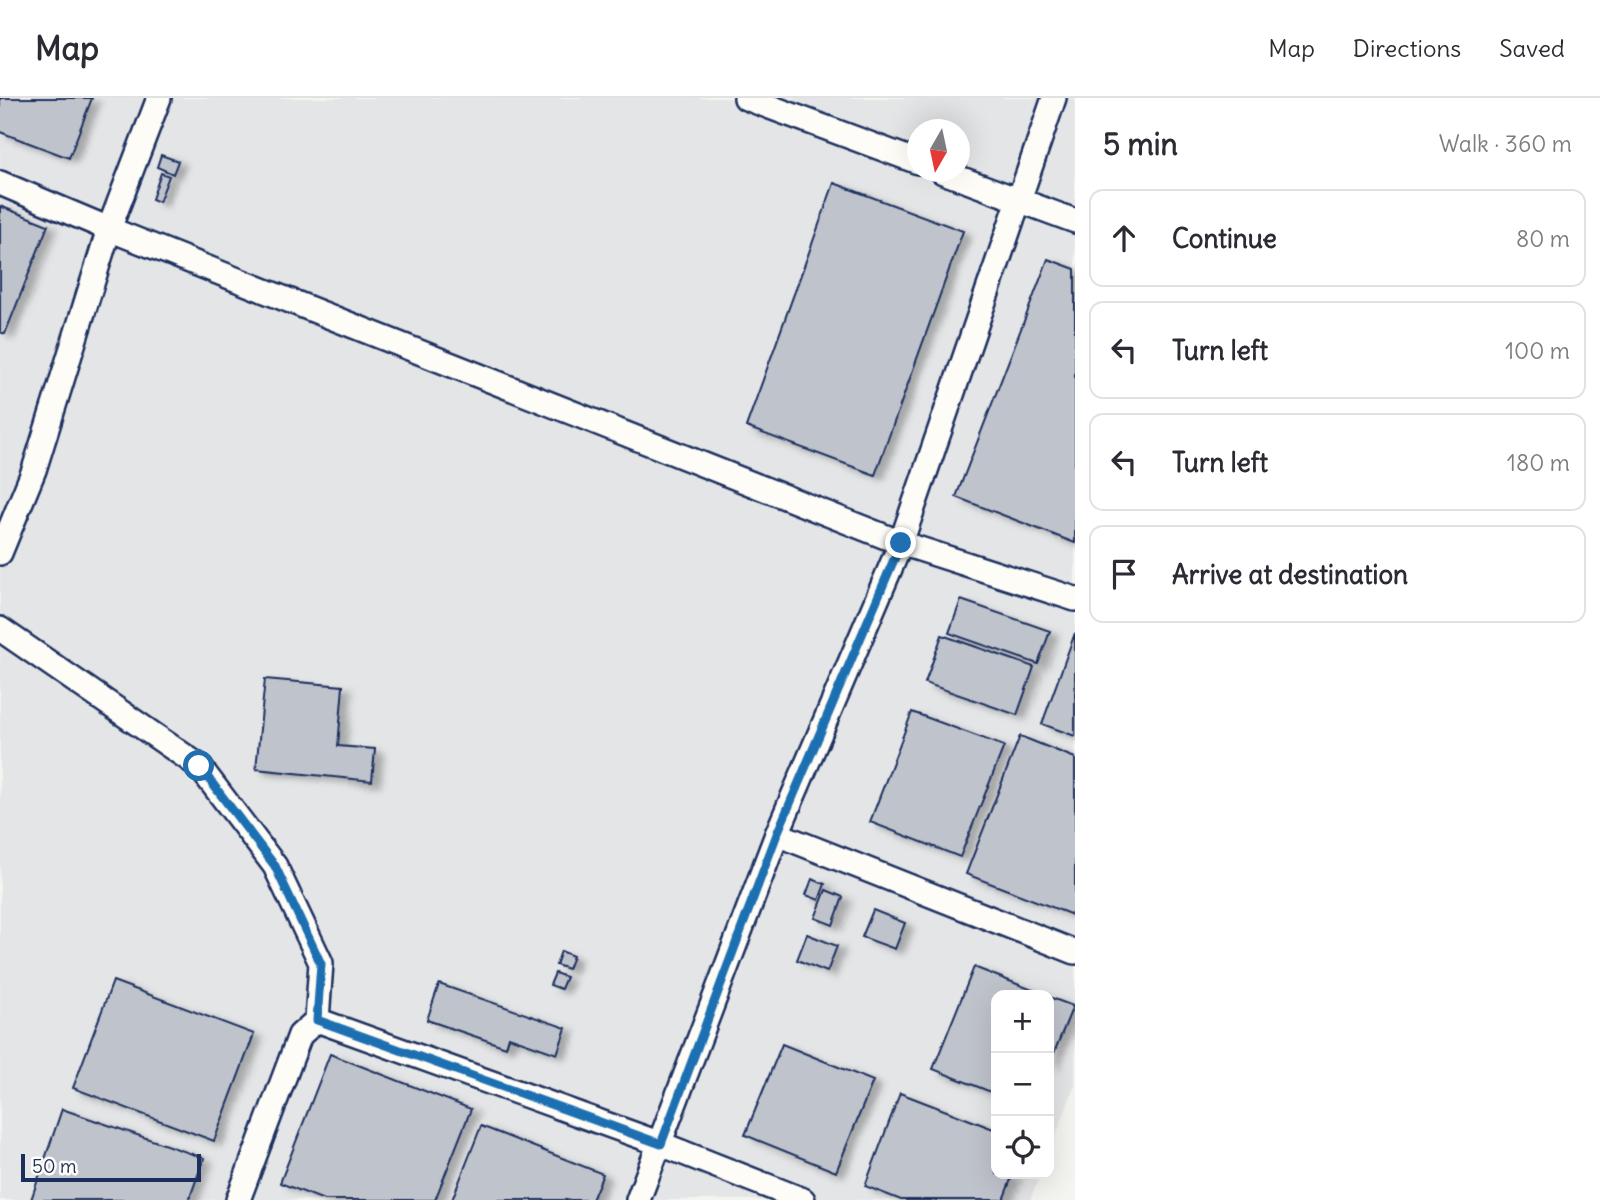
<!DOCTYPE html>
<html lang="en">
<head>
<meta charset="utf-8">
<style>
	body { margin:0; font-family:Delius,sans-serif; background:#f2f2f3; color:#2b2b33 }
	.controls { position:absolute; right:21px; bottom:21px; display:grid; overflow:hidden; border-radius:14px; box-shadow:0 7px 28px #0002 }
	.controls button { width:63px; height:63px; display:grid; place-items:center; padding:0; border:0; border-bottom:2px solid #e1e1e2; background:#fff; color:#2b2b33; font:35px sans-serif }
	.compass { position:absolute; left:907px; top:21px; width:63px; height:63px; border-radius:50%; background:#fff; box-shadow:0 7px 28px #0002; rotate:189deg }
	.scale { position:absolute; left:21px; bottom:18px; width:180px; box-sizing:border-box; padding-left:7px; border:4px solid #1b2f5e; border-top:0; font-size:19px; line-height:24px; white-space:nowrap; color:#1b2f5e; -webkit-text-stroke:5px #fdfcf7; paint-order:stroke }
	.stop { position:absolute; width:21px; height:21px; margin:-16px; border:5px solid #1f6fb2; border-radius:50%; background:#fff }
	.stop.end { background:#1f6fb2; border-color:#fff; box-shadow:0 2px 7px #0008 }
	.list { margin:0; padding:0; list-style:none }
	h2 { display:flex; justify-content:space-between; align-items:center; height:91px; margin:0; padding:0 28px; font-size:30px }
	h2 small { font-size:23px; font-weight:400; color:#7c7c81 }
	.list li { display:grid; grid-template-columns:46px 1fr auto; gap:21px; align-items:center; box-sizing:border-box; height:98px; margin:0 14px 14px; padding:0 14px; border:2px solid #e1e1e2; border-radius:14px }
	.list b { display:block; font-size:26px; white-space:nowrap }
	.list em { font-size:23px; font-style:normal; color:#7c7c81 }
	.icon { flex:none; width:38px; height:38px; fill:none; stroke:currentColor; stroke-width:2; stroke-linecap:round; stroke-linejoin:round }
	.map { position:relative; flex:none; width:1075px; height:1102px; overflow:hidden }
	header { display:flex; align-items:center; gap:42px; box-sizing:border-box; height:98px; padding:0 35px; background:#fff; border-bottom:2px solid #e1e1e2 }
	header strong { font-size:33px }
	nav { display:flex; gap:38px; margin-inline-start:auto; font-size:24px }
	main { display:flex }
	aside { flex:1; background:#fff }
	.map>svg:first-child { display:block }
	.built { fill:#e4e5e6; fill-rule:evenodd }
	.building { fill:#bfc3cc; stroke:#1b2f5e; stroke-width:2; filter:url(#shadow) }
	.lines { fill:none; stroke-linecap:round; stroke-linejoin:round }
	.street-casing { stroke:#1b2f5e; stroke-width:28 }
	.street { stroke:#fdfcf7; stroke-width:23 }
	.route { stroke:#1f6fb2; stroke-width:9 }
</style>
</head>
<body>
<header>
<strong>Map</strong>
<nav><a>Map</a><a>Directions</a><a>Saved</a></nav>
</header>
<main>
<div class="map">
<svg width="1075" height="1102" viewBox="0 0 1075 1102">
	<defs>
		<filter id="shadow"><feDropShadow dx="8" dy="4.5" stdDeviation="3.5" flood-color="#0004"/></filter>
	</defs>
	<rect width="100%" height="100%" fill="#f4f4f1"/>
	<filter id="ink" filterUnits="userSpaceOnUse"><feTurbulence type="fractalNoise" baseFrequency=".0143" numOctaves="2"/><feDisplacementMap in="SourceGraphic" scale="14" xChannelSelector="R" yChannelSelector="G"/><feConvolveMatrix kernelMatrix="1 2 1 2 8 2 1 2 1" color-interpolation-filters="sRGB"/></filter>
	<g filter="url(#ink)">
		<path class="built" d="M 0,0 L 1075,0 L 1075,987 L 1049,1055 L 1049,897 L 996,897 L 996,1076 L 1040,1076 L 1030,1102 L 0,1102 ZM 918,32 L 960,32 L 960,74 L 918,74 Z"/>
		<path class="building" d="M 0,0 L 92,0 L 69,60 L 0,34 Z
			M 161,57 L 178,63 L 173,76 L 157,69 Z
			M 161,75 L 169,78 L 159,104 L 152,101 Z
			M 834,85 L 963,133 L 875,377 L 746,329 Z
			M 0,108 L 48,127 L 5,236 L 0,234 Z
			M 1048,161 L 1075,171 L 1075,445 L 956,399 Z
			M 961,502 L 1050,533 L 1038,566 L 949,535 Z
			M 1075,535 L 1075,638 L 1042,626 Z
			M 942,537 L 1034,569 L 1017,617 L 925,585 Z
			M 265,581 L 343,588 L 338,648 L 375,651 L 372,683 L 256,671 Z
			M 912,614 L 1004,648 L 960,759 L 870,724 Z
			M 1020,638 L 1075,660 L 1075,818 L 966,776 Z
			M 812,781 L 825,786 L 819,802 L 806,797 Z
			M 826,792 L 843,799 L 833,827 L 815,820 Z
			M 873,812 L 905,825 L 895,851 L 862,839 Z
			M 807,836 L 837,848 L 827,874 L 797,862 Z
			M 561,853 L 573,858 L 568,871 L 556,867 Z
			M 974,869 L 1045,897 L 996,897 L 996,996 L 933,971 Z
			M 555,875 L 566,879 L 561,891 L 550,887 Z
			M 113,883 L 254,936 L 214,1043 L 73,990 Z
			M 439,886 L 566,930 L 557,956 L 509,939 L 506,949 L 427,922 Z
			M 1049,899 L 1073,908 L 1049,967 Z
			M 782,946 L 873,983 L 836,1074 L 745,1037 Z
			M 330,956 L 471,1011 L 435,1102 L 324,1102 L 280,1085 Z
			M 900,995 L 996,1032 L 996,1076 L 1013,1076 L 1003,1102 L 901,1102 L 865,1088 Z
			M 62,1011 L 204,1060 L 189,1102 L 31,1102 Z
			M 481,1028 L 603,1076 L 592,1102 L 452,1102 Z"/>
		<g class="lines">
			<g class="street-casing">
				<path id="street" d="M 746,0 L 918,64
					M 943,74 L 1075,123
					M 0,85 L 109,131 L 159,0
					M 0,455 L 34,372 L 109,131 L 901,445 L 1054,0
					M 0,531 L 199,668 L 275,768 L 321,865 L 317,922 L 300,937 L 238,1102
					M 777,736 L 1075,854
					M 317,922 L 661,1046 L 803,1102
					M 638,1102 L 777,736 L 901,445 L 1075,501"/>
			</g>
			<use href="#street" class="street"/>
		</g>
	</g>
	<g class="lines" filter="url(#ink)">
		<path class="route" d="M 199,668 L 275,768 L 321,866 L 317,922 L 661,1046 L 777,736 L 901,445"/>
	</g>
</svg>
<div class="controls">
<button>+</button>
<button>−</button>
<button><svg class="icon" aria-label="locate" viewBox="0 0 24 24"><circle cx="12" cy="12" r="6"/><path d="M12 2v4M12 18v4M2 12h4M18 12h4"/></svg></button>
</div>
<svg class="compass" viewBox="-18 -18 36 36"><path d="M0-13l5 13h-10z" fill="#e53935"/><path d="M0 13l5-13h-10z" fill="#7c7c81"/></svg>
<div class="scale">50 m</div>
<div class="stop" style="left:199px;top:668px"></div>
<div class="stop end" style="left:901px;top:445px"></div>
</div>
<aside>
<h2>5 min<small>Walk · 360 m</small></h2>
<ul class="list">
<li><svg class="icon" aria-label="ahead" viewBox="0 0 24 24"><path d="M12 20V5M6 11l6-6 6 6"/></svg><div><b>Continue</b></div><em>80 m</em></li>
<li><svg class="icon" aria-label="left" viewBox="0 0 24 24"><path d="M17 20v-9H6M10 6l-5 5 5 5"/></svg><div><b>Turn left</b></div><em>100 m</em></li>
<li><svg class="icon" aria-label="left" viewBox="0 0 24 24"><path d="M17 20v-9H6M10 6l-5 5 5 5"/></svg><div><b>Turn left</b></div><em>180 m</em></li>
<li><svg class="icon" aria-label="arrive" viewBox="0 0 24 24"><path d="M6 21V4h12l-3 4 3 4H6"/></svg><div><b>Arrive at destination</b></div></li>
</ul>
</aside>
</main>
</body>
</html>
